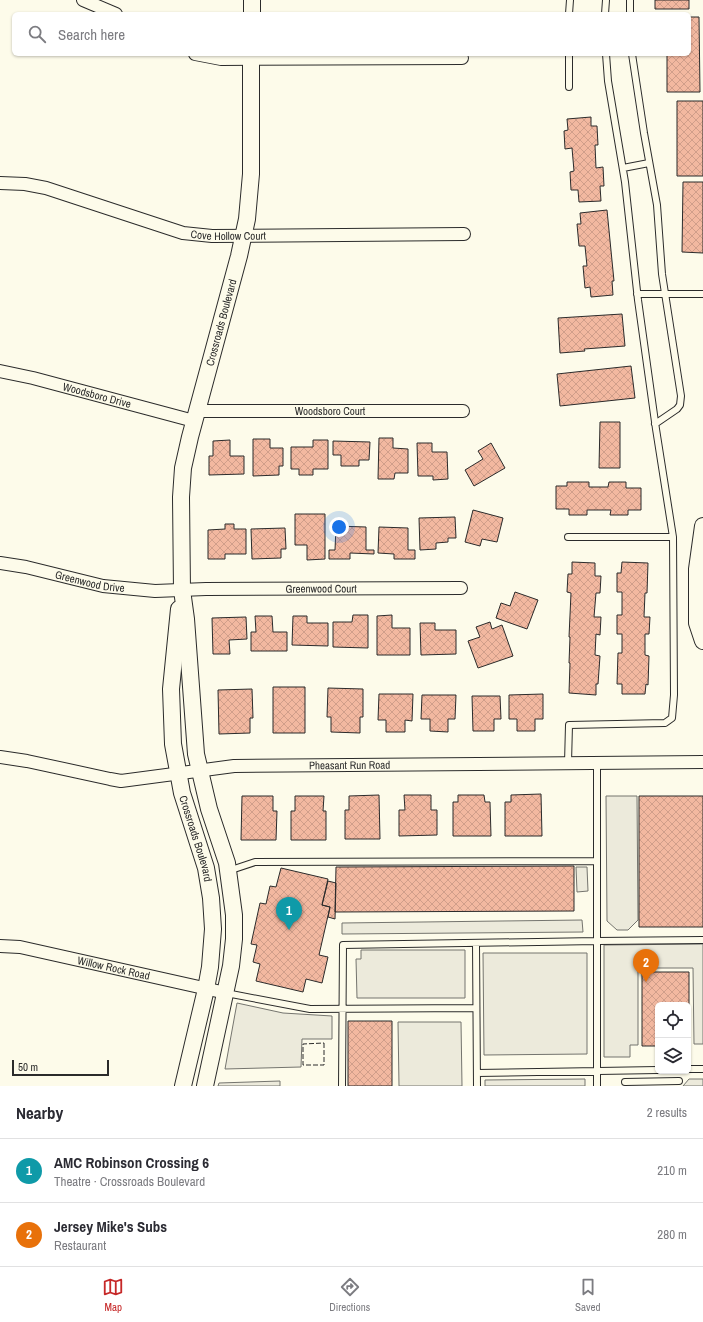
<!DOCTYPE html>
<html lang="en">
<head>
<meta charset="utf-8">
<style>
	body { margin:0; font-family:"Archivo Narrow",sans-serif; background:#f7f7f7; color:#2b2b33 }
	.controls { position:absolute; right:12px; bottom:12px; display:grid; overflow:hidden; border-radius:6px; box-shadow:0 1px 3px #0004 }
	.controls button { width:36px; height:36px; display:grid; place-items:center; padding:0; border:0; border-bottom:1px solid #e1e1e2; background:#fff; color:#2b2b33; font:20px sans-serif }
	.scale { position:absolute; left:12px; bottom:10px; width:97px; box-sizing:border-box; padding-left:4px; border:2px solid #2b2b2b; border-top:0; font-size:11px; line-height:14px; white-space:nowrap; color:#2b2b2b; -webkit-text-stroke:3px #fdfbea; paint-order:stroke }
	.you { position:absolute; left:339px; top:527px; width:14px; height:14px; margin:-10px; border:3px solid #fff; border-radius:50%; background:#1a73e8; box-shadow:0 0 0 6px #1a73e833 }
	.badge { display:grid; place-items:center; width:26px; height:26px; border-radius:50%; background:#c62828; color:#fff; font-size:13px; font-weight:700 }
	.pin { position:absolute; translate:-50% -33px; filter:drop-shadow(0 1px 2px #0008) }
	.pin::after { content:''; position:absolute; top:21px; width:14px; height:12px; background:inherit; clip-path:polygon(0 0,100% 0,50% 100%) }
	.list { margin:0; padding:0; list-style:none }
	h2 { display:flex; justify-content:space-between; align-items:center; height:52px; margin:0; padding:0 16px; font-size:17px }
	h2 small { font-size:13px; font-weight:400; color:#7c7c81 }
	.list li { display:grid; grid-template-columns:26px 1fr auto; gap:12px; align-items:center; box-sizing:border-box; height:64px; padding:0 16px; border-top:1px solid #e1e1e2 }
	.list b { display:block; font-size:15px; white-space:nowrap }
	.list p { margin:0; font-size:13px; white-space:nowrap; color:#7c7c81 }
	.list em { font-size:13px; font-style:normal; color:#7c7c81 }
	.icon { flex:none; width:22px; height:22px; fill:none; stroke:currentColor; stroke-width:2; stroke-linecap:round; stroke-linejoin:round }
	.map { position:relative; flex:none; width:703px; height:1086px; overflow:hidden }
	.search { position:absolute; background:#fff; box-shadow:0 1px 3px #0004; left:12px; right:12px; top:12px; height:44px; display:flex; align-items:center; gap:10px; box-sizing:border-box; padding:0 14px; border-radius:6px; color:#7c7c81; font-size:15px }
	.sheet { height:180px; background:#fff }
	nav { display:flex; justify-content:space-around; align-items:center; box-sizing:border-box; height:56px; border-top:1px solid #e1e1e2; background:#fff; font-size:11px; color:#7c7c81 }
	nav a { display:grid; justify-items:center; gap:2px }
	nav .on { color:#c62828 }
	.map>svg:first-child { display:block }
	.parking { fill:#eceadb; stroke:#74746e }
	.building { fill:url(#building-cross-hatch); stroke:#2b2b2b }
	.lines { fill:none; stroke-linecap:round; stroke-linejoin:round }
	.lane-casing { stroke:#2b2b2b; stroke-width:8 }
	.street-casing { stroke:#2b2b2b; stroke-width:14 }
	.secondary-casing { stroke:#2b2b2b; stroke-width:18 }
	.lane { stroke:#fdfbea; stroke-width:6 }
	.street { stroke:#fdfbea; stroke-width:12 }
	.secondary { stroke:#fdfbea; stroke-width:16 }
	.fence { stroke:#2b2b2b; stroke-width:1; stroke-dasharray:5 2; stroke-linecap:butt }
	.labels { text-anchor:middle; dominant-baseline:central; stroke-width:3; stroke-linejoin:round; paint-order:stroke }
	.street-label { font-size:11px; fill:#2b2b2b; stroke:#fdfbea }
</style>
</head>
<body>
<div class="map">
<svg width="703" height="1086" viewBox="0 0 703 1086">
	<defs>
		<pattern id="building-cross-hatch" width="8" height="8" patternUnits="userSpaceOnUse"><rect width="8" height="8" fill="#f2b8a0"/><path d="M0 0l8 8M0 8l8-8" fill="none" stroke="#d09e8a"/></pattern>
	</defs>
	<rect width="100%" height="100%" fill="#fdfbea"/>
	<path class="parking" d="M 606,796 L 637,796 L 638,920 L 628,930 L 617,930 L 607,921 Z
		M 576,867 L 587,867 L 588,891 L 577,892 Z
		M 582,920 L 583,932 L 342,934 L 342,923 Z
		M 703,944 L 703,1044 L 694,1044 L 693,968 L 638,968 L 638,1045 L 630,1045 L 630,1057 L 604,1057 L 604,945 Z
		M 361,950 L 465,950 L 465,998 L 357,998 L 356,959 L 361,959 Z
		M 483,953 L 587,953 L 587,1054 L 484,1055 Z
		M 237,1003 L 283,1013 L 332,1016 L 332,1039 L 302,1039 L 301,1067 L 225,1069 Z
		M 461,1022 L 462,1086 L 399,1086 L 398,1022 Z
		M 585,1079 L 585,1086 L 485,1086 L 485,1080 Z
		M 689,1079 L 703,1079 L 703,1086 L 683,1086 Z
		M 280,1081 L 280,1086 L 218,1086 L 219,1083 Z"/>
	<path class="building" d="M 655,0 L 689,0 L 689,9 L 655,9 Z
		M 689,17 L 699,17 L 700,92 L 667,92 L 667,54 L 689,54 Z
		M 677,101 L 703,101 L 703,176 L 677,176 Z
		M 591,117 L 591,126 L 597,126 L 598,145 L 595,145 L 596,168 L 603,167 L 604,186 L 600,186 L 601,201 L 579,202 L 578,190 L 571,190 L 570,172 L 574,171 L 572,148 L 565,149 L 564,131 L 568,130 L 567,119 Z
		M 683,182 L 703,182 L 703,253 L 682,252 Z
		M 607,210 L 614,281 L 612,281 L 613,295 L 591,297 L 590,287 L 585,288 L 583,266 L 587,266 L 585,246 L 579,246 L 577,224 L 581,224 L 580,213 Z
		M 622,314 L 625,346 L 584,349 L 585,351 L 560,353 L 558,318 Z
		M 631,366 L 635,398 L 560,406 L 557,374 Z
		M 600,422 L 620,422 L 620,468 L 599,468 Z
		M 379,438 L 393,438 L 393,448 L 408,449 L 408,473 L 395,473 L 394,479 L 378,479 Z
		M 253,439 L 270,439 L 270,448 L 283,448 L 283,466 L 279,466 L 279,475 L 253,476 Z
		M 230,440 L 230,456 L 244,456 L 244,474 L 209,475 L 209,456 L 213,456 L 213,441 Z
		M 313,440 L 328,440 L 328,469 L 313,469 L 313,475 L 299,475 L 299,469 L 291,469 L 291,447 L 313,447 Z
		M 333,441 L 370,442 L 369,460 L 359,460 L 359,466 L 341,466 L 341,455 L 333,455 Z
		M 417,443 L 432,443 L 432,452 L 447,452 L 448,479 L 433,480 L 433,476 L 418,476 Z
		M 491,443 L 505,468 L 474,486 L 465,470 L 483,459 L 478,451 Z
		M 567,482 L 589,482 L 589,487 L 608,487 L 609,482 L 626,482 L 626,488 L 641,488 L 641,510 L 628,510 L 628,515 L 610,515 L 611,510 L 587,510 L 587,515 L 569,515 L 569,509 L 556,509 L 556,486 L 567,486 Z
		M 473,510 L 503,518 L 497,542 L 482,539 L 480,546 L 465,542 Z
		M 295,514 L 325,514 L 325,559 L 307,560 L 307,545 L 295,545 Z
		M 455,517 L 456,538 L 448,538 L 448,542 L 436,543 L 436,549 L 420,550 L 419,518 Z
		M 225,524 L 234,524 L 234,529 L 246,529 L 246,554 L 225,554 L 225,559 L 208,559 L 208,530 L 225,529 Z
		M 336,526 L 366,527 L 366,550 L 374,550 L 374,554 L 350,553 L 350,559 L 329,559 L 329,550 L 335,550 Z
		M 379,527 L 408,528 L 408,550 L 415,550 L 415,559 L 394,559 L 394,554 L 378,553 Z
		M 285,528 L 286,549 L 281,549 L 281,558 L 252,559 L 251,529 Z
		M 572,562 L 595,563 L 595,576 L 601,576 L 600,593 L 596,593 L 594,617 L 601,617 L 600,635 L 596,634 L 595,655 L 600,656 L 598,684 L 596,684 L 596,695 L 569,693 L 570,663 L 569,663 L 570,637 L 569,637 L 571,593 L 567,592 L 568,574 L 572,574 Z
		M 622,562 L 648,563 L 647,593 L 645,593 L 644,617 L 650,617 L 649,634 L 645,634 L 645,655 L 649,656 L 648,685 L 646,684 L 645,694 L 622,694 L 622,684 L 617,684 L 618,653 L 622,653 L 622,634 L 617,634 L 617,615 L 622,615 L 622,592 L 617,592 L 617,573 L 621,573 Z
		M 515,592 L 538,600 L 527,629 L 496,618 L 501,603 L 510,606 Z
		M 353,615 L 368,615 L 368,648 L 333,647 L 333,622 L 352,622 Z
		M 392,615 L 392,628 L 410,628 L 410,655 L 377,655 L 377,616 Z
		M 255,616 L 272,616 L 273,632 L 287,632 L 287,651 L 251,651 L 251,632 L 256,632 Z
		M 293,616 L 307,616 L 307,623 L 328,623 L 328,646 L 292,645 Z
		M 246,617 L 247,639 L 229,640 L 230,654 L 213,654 L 212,618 Z
		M 490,622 L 492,629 L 502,625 L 513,656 L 478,668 L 468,641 L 480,637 L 476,627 Z
		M 420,623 L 435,623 L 435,630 L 456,630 L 456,654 L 421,655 Z
		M 273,687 L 305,687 L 305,733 L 273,733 Z
		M 328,688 L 363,689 L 363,717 L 360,717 L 360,733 L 331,732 L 331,717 L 327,717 Z
		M 252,689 L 253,718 L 250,718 L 250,733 L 219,734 L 218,690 Z
		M 379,694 L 413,694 L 412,721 L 405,720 L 405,732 L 386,732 L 386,720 L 378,720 Z
		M 543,694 L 543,719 L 535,719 L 535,731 L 517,731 L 517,719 L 509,719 L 509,695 Z
		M 422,695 L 456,695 L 455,719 L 448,719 L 448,732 L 430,731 L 430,719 L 421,719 Z
		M 472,696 L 500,696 L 501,719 L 494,719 L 494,731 L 473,731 Z
		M 541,794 L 542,836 L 505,836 L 505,802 L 511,802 L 511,795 Z
		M 379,795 L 380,839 L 345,839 L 345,810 L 349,810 L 349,796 Z
		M 404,795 L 431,795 L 431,810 L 437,810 L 437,835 L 399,836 L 399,810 L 405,810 Z
		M 458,795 L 484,795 L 485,802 L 490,802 L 491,836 L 453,836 L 453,802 L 458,802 Z
		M 242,796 L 273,796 L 273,811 L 277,811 L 276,840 L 241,840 Z
		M 295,796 L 324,796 L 323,811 L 326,811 L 326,840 L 291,840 L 291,811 L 295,811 Z
		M 639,796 L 703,796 L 703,927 L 639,927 Z
		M 574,866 L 574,911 L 335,912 L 336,867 Z
		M 281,868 L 328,879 L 322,905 L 330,907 L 319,955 L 328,957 L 322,983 L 306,979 L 303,992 L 256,981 L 260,964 L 253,962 L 257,945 L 251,944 L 260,903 L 266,904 L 270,886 L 276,887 Z
		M 328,881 L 336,883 L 335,919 L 328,917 L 330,907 L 322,905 Z
		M 642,972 L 689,972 L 689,1046 L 688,1005 L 658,1005 L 658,1046 L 642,1046 Z
		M 348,1021 L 392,1021 L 392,1086 L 348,1086 Z"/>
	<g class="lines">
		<g class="lane-casing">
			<path id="lane" d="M 569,14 L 570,0
				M 605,14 L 606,0
				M 630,14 L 630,0
				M 569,54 L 569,87
				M 632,54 L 644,133 L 657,205 L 662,274 L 681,396 L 680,405 L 677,409 L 655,424
				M 623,168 L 649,163
				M 637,294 L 703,294
				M 568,537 L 673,537
				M 568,763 L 569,725 L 665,723 L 672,718 L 674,695 L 673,537 L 656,429 L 638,300 L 625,182 L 608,81 L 606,54
				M 228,871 L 255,862 L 597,861
				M 476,943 L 477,1086
				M 226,993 L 310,1009 L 476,1008
				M 688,1069 L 703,1069
				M 477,1073 L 658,1070
				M 625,1082 L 679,1081
				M 342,1086 L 343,945 L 597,941 L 703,940
				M 597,1086 L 597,763"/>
		</g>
		<g class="street-casing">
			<g id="street">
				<path d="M 83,0 L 116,14"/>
				<path d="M 195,54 L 221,59 L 462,58"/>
				<path id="s1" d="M 0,183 L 25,184 L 46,188 L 183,233 L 212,236 L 464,234"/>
				<path id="s2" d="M 0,371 L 33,378 L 194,421"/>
				<path id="s3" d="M 197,411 L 463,411"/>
				<path id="s4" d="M 0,563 L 26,567 L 103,586 L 155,591 L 206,589 L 461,588"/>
				<path id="s5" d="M 0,757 L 27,761 L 110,779 L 121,781 L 234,766 L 703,762"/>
				<path id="s6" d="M 0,946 L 20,947 L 226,993"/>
			</g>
		</g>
		<g class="secondary-casing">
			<g id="secondary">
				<path d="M 252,14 L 252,0"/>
				<path d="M 703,526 L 697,569 L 697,623 L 703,641"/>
				<path id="s7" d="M 179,609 L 171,689 L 173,744 L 182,793 L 206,868 L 211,898 L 213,929 L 210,967 L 206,989 L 183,1086"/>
				<path id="s8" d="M 205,1086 L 231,966 L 234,939 L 234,915 L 227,863 L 209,809 L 196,754 L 186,619 L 182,590 L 181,497 L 183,468 L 190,437 L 239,256 L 247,219 L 251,174 L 251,54"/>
			</g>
		</g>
		<use href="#lane" class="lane"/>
		<use href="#street" class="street"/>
		<use href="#secondary" class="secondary"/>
		<path class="fence" d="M 324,1043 L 324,1065 L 303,1065 L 303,1044 Z"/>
	</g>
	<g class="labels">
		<g class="street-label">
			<text stroke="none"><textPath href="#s1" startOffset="236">Cove Hollow Court</textPath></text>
			<text stroke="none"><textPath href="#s8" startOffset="777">Crossroads Boulevard</textPath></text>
			<text stroke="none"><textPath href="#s2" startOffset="100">Woodsboro Drive</textPath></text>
			<text stroke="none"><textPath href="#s3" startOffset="133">Woodsboro Court</textPath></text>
			<text stroke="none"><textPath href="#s4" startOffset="92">Greenwood Drive</textPath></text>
			<text stroke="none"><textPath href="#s4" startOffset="324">Greenwood Court</textPath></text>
			<text stroke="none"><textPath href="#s5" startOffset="353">Pheasant Run Road</textPath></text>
			<text stroke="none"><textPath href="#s7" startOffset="233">Crossroads Boulevard</textPath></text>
			<text stroke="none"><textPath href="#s6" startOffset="116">Willow Rock Road</textPath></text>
		</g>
	</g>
</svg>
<div class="controls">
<button><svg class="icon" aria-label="locate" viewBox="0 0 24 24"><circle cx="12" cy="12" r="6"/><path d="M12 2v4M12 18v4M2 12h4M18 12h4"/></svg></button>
<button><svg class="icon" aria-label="layers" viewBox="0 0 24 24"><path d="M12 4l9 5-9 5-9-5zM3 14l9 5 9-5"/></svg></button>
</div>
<div class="scale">50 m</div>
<div class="you"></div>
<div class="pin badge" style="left:289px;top:930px;background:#0f9aa8">1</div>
<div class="pin badge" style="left:646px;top:982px;background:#e8710a">2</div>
<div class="search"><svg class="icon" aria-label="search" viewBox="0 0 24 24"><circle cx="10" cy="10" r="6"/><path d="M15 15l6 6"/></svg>Search here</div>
</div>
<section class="sheet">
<h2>Nearby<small>2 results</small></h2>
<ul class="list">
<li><span class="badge" style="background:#0f9aa8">1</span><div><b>AMC Robinson Crossing 6</b><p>Theatre · Crossroads Boulevard</p></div><em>210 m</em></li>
<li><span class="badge" style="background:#e8710a">2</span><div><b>Jersey Mike's Subs</b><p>Restaurant</p></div><em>280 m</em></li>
</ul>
</section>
<nav>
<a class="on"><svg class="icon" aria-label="map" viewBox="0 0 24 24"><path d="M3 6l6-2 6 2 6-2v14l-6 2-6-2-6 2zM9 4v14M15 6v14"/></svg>Map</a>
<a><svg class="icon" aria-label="directions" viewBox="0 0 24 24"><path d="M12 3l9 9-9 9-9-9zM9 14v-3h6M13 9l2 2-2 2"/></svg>Directions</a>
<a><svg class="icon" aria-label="saved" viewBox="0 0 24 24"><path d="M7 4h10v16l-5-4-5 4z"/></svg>Saved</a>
</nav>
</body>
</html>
